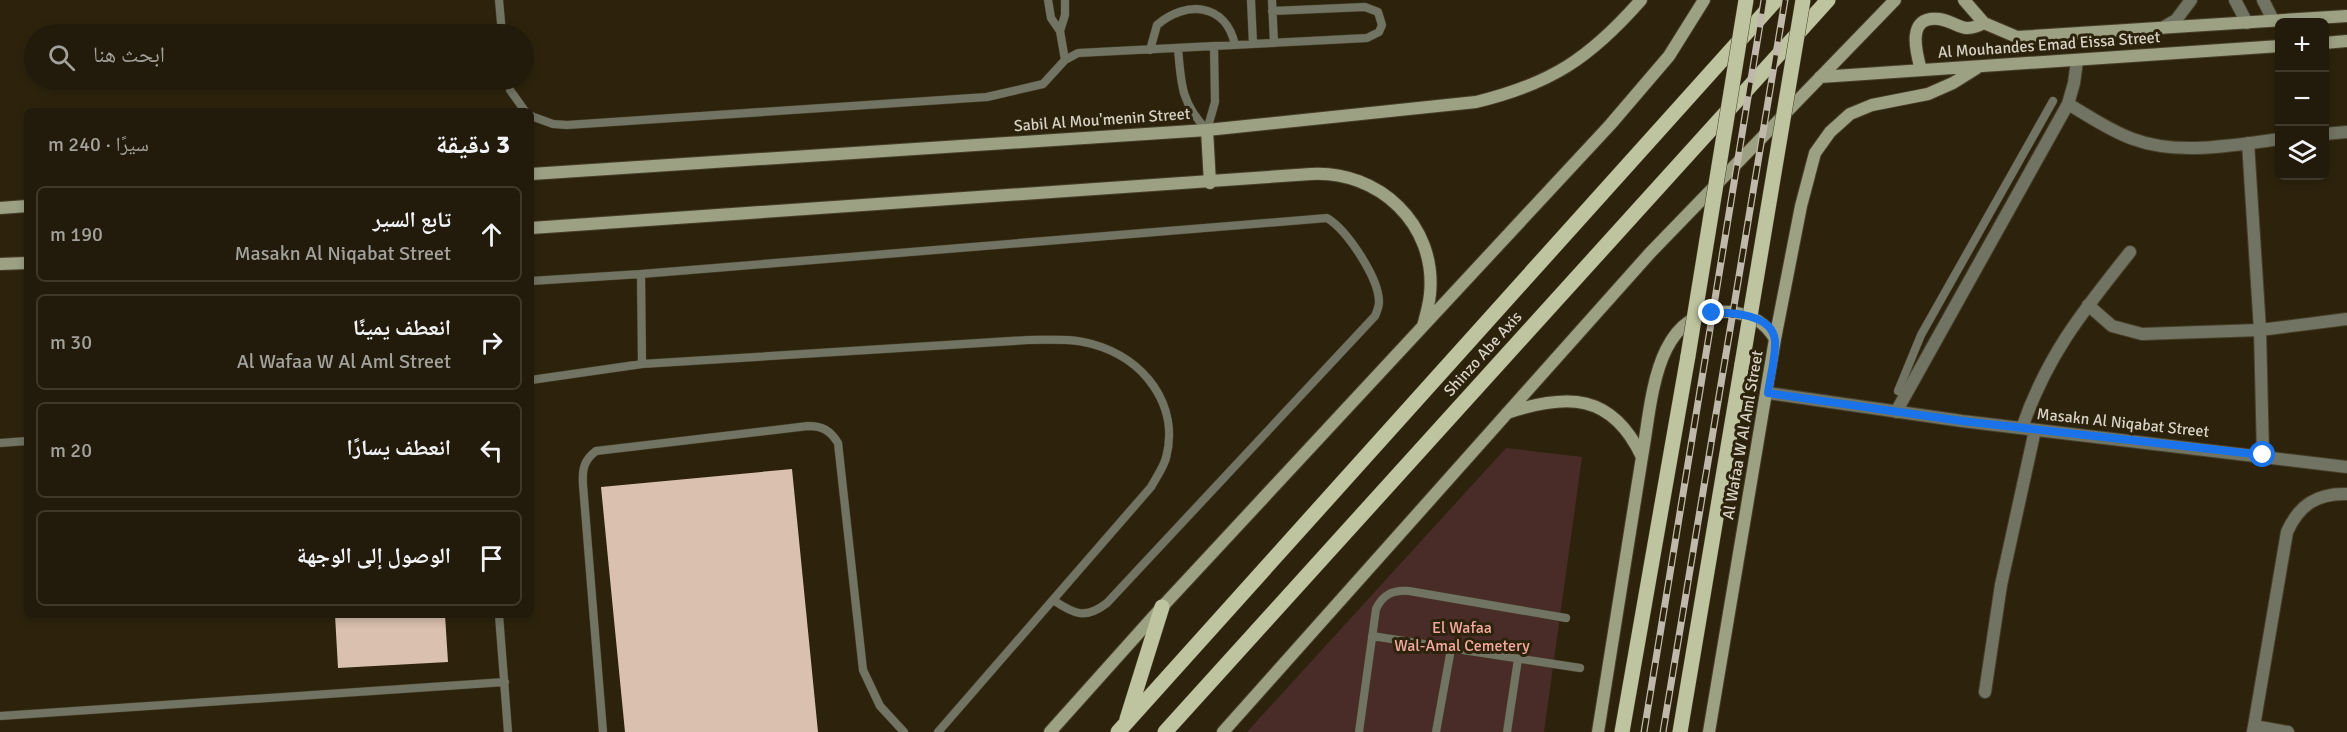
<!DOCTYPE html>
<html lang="ar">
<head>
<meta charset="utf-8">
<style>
	body { margin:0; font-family:Signika,"Noto Naskh Arabic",sans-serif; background:#2e2718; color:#f1f3f6; direction:rtl }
	.controls { position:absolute; right:18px; top:18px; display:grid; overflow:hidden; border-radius:9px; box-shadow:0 3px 9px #0003 }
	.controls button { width:54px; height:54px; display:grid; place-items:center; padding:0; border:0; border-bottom:2px solid #3f382b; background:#221a0a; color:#f1f3f6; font:30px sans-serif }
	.stop { position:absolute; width:18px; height:18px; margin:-14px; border:4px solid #1a73e8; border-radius:50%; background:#fff }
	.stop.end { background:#1a73e8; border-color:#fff; box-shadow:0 2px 6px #0008 }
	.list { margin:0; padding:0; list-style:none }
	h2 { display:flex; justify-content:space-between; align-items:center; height:78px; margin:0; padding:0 24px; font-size:26px }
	h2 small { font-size:20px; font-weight:400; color:#a2a19c }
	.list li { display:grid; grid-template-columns:39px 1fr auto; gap:18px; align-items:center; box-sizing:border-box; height:96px; margin:0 12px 12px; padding:0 12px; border:2px solid #3f382b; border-radius:9px }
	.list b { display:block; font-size:22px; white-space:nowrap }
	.list p { margin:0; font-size:20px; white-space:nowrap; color:#a2a19c }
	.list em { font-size:20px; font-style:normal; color:#a2a19c }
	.icon { flex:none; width:33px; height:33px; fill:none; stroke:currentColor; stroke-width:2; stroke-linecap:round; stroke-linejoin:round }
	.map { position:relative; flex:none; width:2347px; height:732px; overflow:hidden; direction:ltr }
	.search { position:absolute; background:#221a0a; box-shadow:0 3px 9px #0003; left:24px; top:24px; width:510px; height:66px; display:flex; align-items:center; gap:15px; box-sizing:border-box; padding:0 21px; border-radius:33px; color:#a2a19c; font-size:22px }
	.panel { position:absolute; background:#221a0a; box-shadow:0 3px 9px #0003; left:24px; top:108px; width:510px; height:510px; border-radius:9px; direction:rtl }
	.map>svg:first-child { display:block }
	.green { fill:#492c28 }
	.building { fill:#dac0ae }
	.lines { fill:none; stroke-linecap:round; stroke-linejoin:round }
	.lane-casing { stroke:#483f2a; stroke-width:9 }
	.street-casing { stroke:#483f2a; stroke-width:14 }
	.secondary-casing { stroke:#483f2a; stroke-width:14 }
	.primary-casing { stroke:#483f2a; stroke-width:16 }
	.lane { stroke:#717462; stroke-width:8 }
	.street { stroke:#717462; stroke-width:12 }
	.secondary { stroke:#9da184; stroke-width:12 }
	.primary { stroke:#bec49f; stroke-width:15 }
	.rail-casing { stroke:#c0b9ab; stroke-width:7 }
	.rail { stroke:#2d230d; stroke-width:4.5; stroke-dasharray:14; stroke-linecap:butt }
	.primary-bridge-casing { stroke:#483f2a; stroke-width:16; stroke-linecap:butt }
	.primary-bridge { stroke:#bec49f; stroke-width:15 }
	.route { stroke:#1a73e8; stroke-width:8 }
	.labels { text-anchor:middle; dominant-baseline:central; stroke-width:6; stroke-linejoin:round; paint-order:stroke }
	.street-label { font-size:16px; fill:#d8d2c5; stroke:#2d230d }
	.park-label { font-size:16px; fill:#f4aa9f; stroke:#2d230d }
</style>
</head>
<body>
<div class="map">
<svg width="2347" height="732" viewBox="0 0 2347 732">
	<rect width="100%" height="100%" fill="#2d230d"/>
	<path class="green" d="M 1506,448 L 1582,457 L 1544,732 L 1247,732 Z"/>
	<path class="building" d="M 792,469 L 818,732 L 625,732 L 601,487 Z
		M 335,615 L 445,615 L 448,662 L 338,668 Z"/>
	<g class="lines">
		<g class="lane-casing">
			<path id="lane" d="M 499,0 L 502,34
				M 1048,0 L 1051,18 L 1060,31 L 1065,60
				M 1251,0 L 1253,44
				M 1272,0 L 1274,43
				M 1060,31 L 1065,15 L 1065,0
				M 1178,48 C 1181,84 1181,103 1207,130 L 1215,102 L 1214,46
				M 1150,50 L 1157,25 C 1186,0 1226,3 1235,45
				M 507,80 L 510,90 L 525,111
				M 531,116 L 553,124 L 567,125 L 987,97 L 1043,84 L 1065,60 L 1078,53 L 1367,38 L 1379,32 L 1382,25 L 1378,12 L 1365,7 L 1272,11
				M 531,281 L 641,274
				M 642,364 L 641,274 L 1327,218 C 1347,230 1379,278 1379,302 C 1379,307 1377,311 1375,316 L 1107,603 C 1085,620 1074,614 1053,600
				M 531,380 L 642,364 L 1028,340 C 1050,340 1071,338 1092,344 C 1144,358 1180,405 1166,458 C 1163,468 1156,478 1151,487 L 938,732
				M 1898,391 L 1921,335 L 2053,101
				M 0,443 L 27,441
				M 499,615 L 508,732
				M 1372,636 L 1580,668
				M 0,716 L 505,682
				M 603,732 L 583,485 C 582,469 584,460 596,451 L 808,426 C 822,426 830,430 838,443 L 863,670 L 880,706 L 904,732
				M 1359,732 L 1376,609 C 1383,594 1393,590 1409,591 L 1566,618
				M 1436,732 L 1451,649
				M 1507,732 L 1518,659"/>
		</g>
		<g class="street-casing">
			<path id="street" d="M 2235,0 L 2247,23
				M 2263,0 L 2273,20
				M 2162,28 L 2176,20 L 2191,0
				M 2068,104 C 2089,116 2110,131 2133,139 C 2178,156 2233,145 2280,139
				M 2324,134 L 2347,132
				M 2248,143 L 2260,330 L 2263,455
				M 2088,305 L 2112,326 L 2142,334 L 2260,330 L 2347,319
				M 1768,393 L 1962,421 L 2347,467
				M 1896,412 L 2068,104 L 2074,83 L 2077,61
				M 2022,428 C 2047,355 2083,311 2130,252
				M 1985,692 L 2001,585 L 2035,430
				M 2254,726 L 2288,732
				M 2253,732 L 2287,532 C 2299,505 2317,493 2347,494"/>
		</g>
		<g class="secondary-casing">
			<path id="secondary" d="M 1964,0 L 1984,23 L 2017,37 L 2347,16
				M 2324,43 L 2347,41
				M 1921,70 C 1916,52 1906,15 1939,19 C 1959,22 1961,35 1984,23
				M 1820,77 L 2280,46
				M 1207,130 L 1210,183
				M 531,174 L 1207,130 L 1476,102 C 1551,84 1590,58 1641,0
				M 0,208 L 27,206
				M 531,228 L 1311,174 C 1378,170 1437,224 1430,294 C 1429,305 1426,315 1423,326
				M 0,264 L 27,263
				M 1507,413 C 1567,393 1612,393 1642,457 L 1598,732
				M 1642,457 C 1652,404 1653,305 1730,312 C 1751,314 1765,322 1775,339
				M 1050,732 L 1162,607 L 1610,125 L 1669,56 L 1704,0
				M 1223,732 L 1650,253 L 1895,0
				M 1709,732 L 1775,339 L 1801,206 L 1815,153 L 1830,132 L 1850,114 L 1872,105 L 1928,94 L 1953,83 L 1977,68"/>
		</g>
		<g class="primary-casing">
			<path id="primary" d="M 1127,719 L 1162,607
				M 1118,732 L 1776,0
				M 1165,732 L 1828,0
				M 1622,732 L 1688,356
				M 1680,732 L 1742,364"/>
		</g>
		<use href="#lane" class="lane"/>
		<use href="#street" class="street"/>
		<use href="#secondary" class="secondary"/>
		<use href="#primary" class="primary"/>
		<g class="rail-casing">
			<path id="rail" d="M 1644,732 L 1764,0
				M 1663,732 L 1785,0"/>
		</g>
		<use href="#rail" class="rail"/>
		<g class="primary-bridge-casing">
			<path id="primary-bridge" d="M 1688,356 L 1746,0
				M 1742,364 L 1803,0"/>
		</g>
		<use href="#primary-bridge" class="primary-bridge"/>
	</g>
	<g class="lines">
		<path class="route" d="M 1712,313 C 1731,312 1773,314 1775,341 C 1776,357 1770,377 1768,393 L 1962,421 L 2263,455"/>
	</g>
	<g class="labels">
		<g class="street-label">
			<text transform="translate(2049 45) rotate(-4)">Al Mouhandes Emad Eissa Street</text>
			<text transform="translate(1102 120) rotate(-4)">Sabil Al Mou'menin Street</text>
			<text transform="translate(1483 354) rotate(-48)">Shinzo Abe Axis</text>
			<text transform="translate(2123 423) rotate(6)">Masakn Al Niqabat Street</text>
			<text transform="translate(1743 435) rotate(-80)">Al Wafaa W Al Aml Street</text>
		</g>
		<g class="park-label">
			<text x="1462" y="628">El Wafaa<tspan x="1462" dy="18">Wal-Amal Cemetery</tspan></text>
		</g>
	</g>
</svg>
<div class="controls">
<button>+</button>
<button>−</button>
<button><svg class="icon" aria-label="layers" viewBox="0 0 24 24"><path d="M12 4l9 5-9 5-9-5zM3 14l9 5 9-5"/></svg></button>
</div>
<div class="stop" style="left:2263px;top:455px"></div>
<div class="stop end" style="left:1712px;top:313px"></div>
<div class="search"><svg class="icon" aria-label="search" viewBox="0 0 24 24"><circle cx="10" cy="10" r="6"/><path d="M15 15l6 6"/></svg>ابحث هنا</div>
<section class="panel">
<h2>3 دقيقة<small>سيرًا · 240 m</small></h2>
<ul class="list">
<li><svg class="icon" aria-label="ahead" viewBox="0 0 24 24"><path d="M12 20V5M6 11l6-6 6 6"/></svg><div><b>تابع السير</b><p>Masakn Al Niqabat Street</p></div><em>190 m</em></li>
<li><svg class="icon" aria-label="right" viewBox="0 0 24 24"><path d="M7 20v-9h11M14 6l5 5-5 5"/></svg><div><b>انعطف يمينًا</b><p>Al Wafaa W Al Aml Street</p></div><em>30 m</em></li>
<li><svg class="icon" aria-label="left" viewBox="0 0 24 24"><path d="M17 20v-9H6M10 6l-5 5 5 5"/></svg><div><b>انعطف يسارًا</b></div><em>20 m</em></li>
<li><svg class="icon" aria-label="arrive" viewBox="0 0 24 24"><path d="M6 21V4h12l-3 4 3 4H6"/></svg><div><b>الوصول إلى الوجهة</b></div></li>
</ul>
</section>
</div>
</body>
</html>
